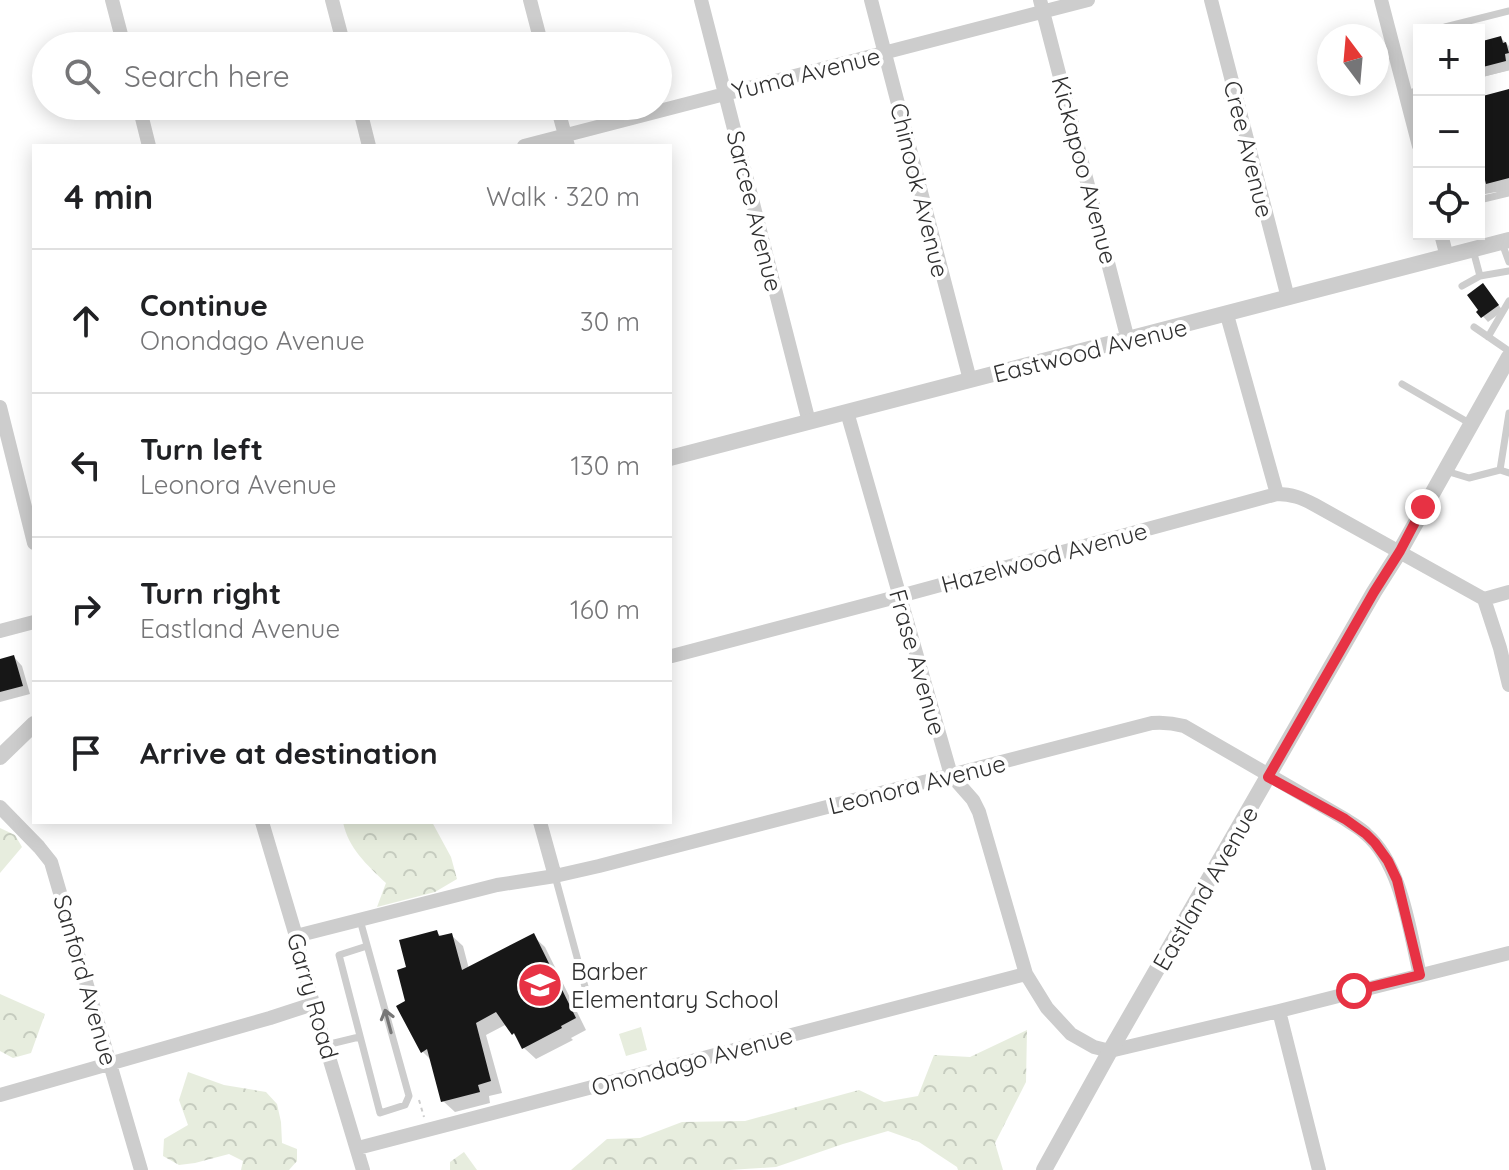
<!DOCTYPE html>
<html lang="en">
<head>
<meta charset="utf-8">
<style>
	body { margin:0; font-family:Quicksand,sans-serif; background:#f6f6f6; color:#202124 }
	.controls { position:absolute; right:24px; top:24px; display:grid; overflow:hidden; border-radius:0px; box-shadow:0 4px 20px #0003 }
	.controls button { width:72px; height:72px; display:grid; place-items:center; padding:0; border:0; border-bottom:2px solid #e0e0e0; background:#fff; color:#202124; font:40px sans-serif }
	.compass { position:absolute; left:1317px; top:24px; width:72px; height:72px; border-radius:50%; background:#fff; box-shadow:0 4px 20px #0003; rotate:344deg }
	.stop { position:absolute; width:24px; height:24px; margin:-18px; border:6px solid #e73244; border-radius:50%; background:#fff }
	.stop.end { background:#e73244; border-color:#fff; box-shadow:0 2px 8px #0008 }
	.list { margin:0; padding:0; list-style:none }
	h2 { display:flex; justify-content:space-between; align-items:center; height:104px; margin:0; padding:0 32px; font-size:34px }
	h2 small { font-size:26px; font-weight:400; color:#757577 }
	.list li { display:grid; grid-template-columns:52px 1fr auto; gap:24px; align-items:center; box-sizing:border-box; height:144px; padding:0 32px; border-top:2px solid #e0e0e0 }
	.list b { display:block; font-size:30px; white-space:nowrap }
	.list p { margin:0; font-size:26px; white-space:nowrap; color:#757577 }
	.list em { font-size:26px; font-style:normal; color:#757577 }
	.icon { flex:none; width:44px; height:44px; fill:none; stroke:currentColor; stroke-width:2; stroke-linecap:round; stroke-linejoin:round }
	.map { position:relative; flex:none; width:1509px; height:1170px; overflow:hidden }
	.search { position:absolute; background:#fff; box-shadow:0 4px 20px #0003; left:32px; top:32px; width:640px; height:88px; display:flex; align-items:center; gap:20px; box-sizing:border-box; padding:0 28px; border-radius:44px; color:#757577; font-size:30px }
	.panel { position:absolute; background:#fff; box-shadow:0 4px 20px #0003; left:32px; top:144px; width:640px; height:680px; border-radius:0px }
	.map>svg:first-child { display:block }
	.forest { fill:url(#forest-crowns) }
	.garden { fill:#e7edde }
	.shadow { fill:#0003 }
	.building { fill:#171717 }
	.lines { fill:none; stroke-linecap:round; stroke-linejoin:round }
	.path { stroke:#cdcdcd; stroke-width:2; stroke-dasharray:4 4; stroke-linecap:butt }
	.service { stroke:#cdcdcd; stroke-width:7 }
	.minor { stroke:#cdcdcd; stroke-width:14 }
	.tertiary { stroke:#cdcdcd; stroke-width:16 }
	.oneway { stroke:#777 }
	.route { stroke:#e73244; stroke-width:10 }
	.labels { text-anchor:middle; dominant-baseline:central; stroke-width:8; stroke-linejoin:round; paint-order:stroke }
	.street-label { font-size:24px; fill:#303030; stroke:#fff }
	.poi-label { font-size:24px; fill:#303030; stroke:#fff; text-anchor:start }
</style>
</head>
<body>
<div class="map">
<svg width="1509" height="1170" viewBox="0 0 1509 1170">
	<defs>
		<pattern id="forest-crowns" width="20" height="18" patternUnits="userSpaceOnUse" patternTransform="scale(2)"><rect width="20" height="18" fill="#e7edde"/><path d="M2 6a3 3 0 1 1 6 0M12 15a3 3 0 1 1 6 0" fill="none" stroke="#c6ccbf"/></pattern>
	</defs>
	<rect width="100%" height="100%" fill="#fff"/>
	<path class="forest" d="M 343,822 L 432,822 L 451,857 L 457,879 L 435,892 L 377,907 L 386,883 C 367,865 348,848 343,822 Z
		M 0,828 L 15,835 L 22,847 L 0,873 Z
		M 0,994 L 45,1014 L 31,1053 L 13,1058 L 0,1051 Z
		M 1027,1030 L 1026,1082 L 995,1143 L 1003,1170 L 958,1170 L 957,1167 L 919,1142 L 888,1131 L 843,1144 L 776,1167 L 729,1170 L 571,1170 L 607,1139 L 640,1138 L 682,1122 L 745,1121 L 859,1090 L 884,1102 L 918,1096 L 934,1055 L 970,1057 Z
		M 188,1072 L 224,1085 L 266,1092 L 277,1104 L 281,1122 L 282,1143 L 297,1149 L 297,1161 L 289,1170 L 241,1170 L 243,1161 L 229,1154 L 195,1163 L 179,1165 L 163,1156 L 164,1139 L 188,1125 L 179,1100 Z
		M 464,1152 L 477,1170 L 450,1170 L 450,1162 Z"/>
	<path class="garden" d="M 641,1027 L 647,1050 L 626,1056 L 619,1034 Z"/>
	<path class="shadow" d="M 1501,38 L 1509,46 L 1509,70 L 1479,78 L 1479,44 Z
		M 1509,91 L 1509,192 L 1499,195 L 1496,192 L 1480,195 L 1479,99 Z
		M 1488,291 L 1503,311 L 1488,322 L 1479,312 Z
		M 14,657 L 22,666 L 30,694 L 0,702 L 0,661 Z
		M 436,932 L 442,937 L 451,935 L 463,946 L 469,969 L 533,936 L 545,947 L 586,1030 L 571,1038 L 573,1040 L 536,1059 L 524,1048 L 507,1024 L 486,1035 L 502,1093 L 489,1096 L 490,1103 L 455,1112 L 443,1101 L 433,1062 L 423,1052 L 408,1003 L 408,969 Z"/>
	<path class="building" d="M 1501,36 L 1503,43 L 1506,42 L 1509,53 L 1505,54 L 1506,61 L 1479,68 L 1479,42 Z
		M 1509,89 L 1509,178 L 1486,184 L 1485,180 L 1479,182 L 1479,97 Z
		M 1483,283 L 1499,305 L 1481,318 L 1476,312 L 1478,310 L 1467,295 Z
		M 14,655 L 23,686 L 0,692 L 0,659 Z
		M 437,930 L 439,936 L 452,933 L 462,970 L 534,933 L 576,1018 L 561,1026 L 562,1028 L 522,1049 L 514,1033 L 512,1035 L 496,1012 L 476,1023 L 491,1081 L 478,1085 L 480,1092 L 441,1102 L 427,1049 L 421,1053 L 396,1006 L 405,1001 L 397,970 L 406,967 L 399,940 Z"/>
	<g class="lines">
		<path class="path" d="M 419,1100 L 424,1117"/>
		<path class="service" d="M 1441,30 L 1445,27 L 1509,11
			M 1479,74 L 1509,67
			M 1406,94 L 1419,90
			M 1479,200 L 1509,193
			M 1502,243 L 1509,262
			M 1473,250 L 1480,276 L 1509,271
			M 1462,286 L 1480,276
			M 1474,327 L 1509,351
			M 1488,337 L 1509,301
			M 1402,384 L 1471,424
			M 1500,470 L 1509,413
			M 1446,471 L 1469,478 L 1500,470 L 1509,473
			M 555,876 L 587,994
			M 360,920 L 409,1096 L 405,1105 L 380,1113 L 339,955 L 367,946
			M 326,1045 L 359,1037"/>
		<path class="minor" d="M 112,0 L 124,46
			M 332,0 L 344,46
			M 530,0 L 542,46
			M 701,0 L 809,422
			M 871,0 L 970,380
			M 1040,0 L 1128,340
			M 1211,0 L 1288,298
			M 1381,0 L 1419,146
			M 139,106 L 149,146
			M 359,106 L 369,146
			M 557,106 L 568,146
			M 524,146 L 1088,0
			M 1441,234 L 1447,257
			M 1227,315 L 1277,494
			M 0,407 L 34,543
			M 847,412 L 951,775 L 973,800 L 979,812 L 1026,974 L 1047,1008 L 1071,1034 L 1094,1047 L 1110,1051 L 1279,1011 L 1509,953
			M 1484,599 L 1509,592
			M 0,631 L 34,622
			M 672,656 L 900,596 L 1277,494 C 1292,494 1302,498 1315,505 L 1484,599 L 1500,648 L 1509,685
			M 0,807 L 39,847 L 51,862 L 141,1170
			M 262,822 L 296,936 L 313,1004 L 363,1170
			M 540,822 L 555,876
			M 296,936 L 497,885 L 555,876 L 599,866 L 1152,723 C 1163,722 1173,723 1184,726 L 1345,819 C 1352,824 1360,828 1366,834 C 1402,865 1409,930 1420,975
			M 1279,1011 L 1319,1170
			M 0,1095 L 270,1018 L 313,1004
			M 358,1148 L 1026,974"/>
		<path class="tertiary" d="M 670,458 L 1509,240
			M 0,757 L 34,724
			M 1044,1170 L 1110,1051 L 1374,592 L 1400,551 L 1509,357"/>
	</g>
	<defs><path id="oneway-shaft" d="M-6 0H5M1.5-3L5.5 0L1.5 3" fill="none" stroke-width="1.6" stroke-linecap="round" stroke-linejoin="round" transform="scale(2)"/></defs>
	<use class="oneway" href="#oneway-shaft" transform="translate(388 1021) rotate(-105)"/>
	<g class="lines">
		<path class="route" d="M 1354,991 L 1420,975 L 1397,880 L 1388,861 L 1375,843 L 1366,834 L 1345,819 L 1268,777 L 1374,592 L 1400,551 L 1423,507"/>
	</g>
	<defs>
		<g id="school-disc" transform="scale(2.3)"><circle r="9.5" fill="#e73244" stroke="#fff"/><path d="M0-5L7-2L0 1L-7-2ZM-4 1L0 2.5L4 1V4Q0 6-4 4Z" fill="#fff"/></g>
	</defs>
	<g fill-rule="evenodd">
		<use href="#school-disc" x="540" y="985"/>
	</g>
	<g class="labels">
		<g class="street-label">
			<text transform="translate(806 73) rotate(-14)">Yuma Avenue</text>
			<text transform="translate(1249 149) rotate(76)">Cree Avenue</text>
			<text transform="translate(1085 170) rotate(75)">Kickapoo Avenue</text>
			<text transform="translate(920 190) rotate(76)">Chinook Avenue</text>
			<text transform="translate(755 211) rotate(76)">Sarcee Avenue</text>
			<text transform="translate(1090 350) rotate(-14)">Eastwood Avenue</text>
			<text transform="translate(1044 557) rotate(-15)">Hazelwood Avenue</text>
			<text transform="translate(918 662) rotate(74)">Frase Avenue</text>
			<text transform="translate(917 784) rotate(-14)">Leonora Avenue</text>
			<text transform="translate(1205 888) rotate(-60)">Eastland Avenue</text>
			<text transform="translate(86 980) rotate(74)">Sanford Avenue</text>
			<text transform="translate(313 996) rotate(74)">Garry Road</text>
			<text transform="translate(692 1061) rotate(-15)">Onondago Avenue</text>
		</g>
		<g class="poi-label">
			<text x="571" y="971">Barber<tspan x="571" dy="28">Elementary School</tspan></text>
		</g>
	</g>
</svg>
<div class="controls">
<button>+</button>
<button>−</button>
<button><svg class="icon" aria-label="locate" viewBox="0 0 24 24"><circle cx="12" cy="12" r="6"/><path d="M12 2v4M12 18v4M2 12h4M18 12h4"/></svg></button>
</div>
<svg class="compass" viewBox="-18 -18 36 36"><path d="M0-13l5 13h-10z" fill="#e53935"/><path d="M0 13l5-13h-10z" fill="#757577"/></svg>
<div class="stop" style="left:1354px;top:991px"></div>
<div class="stop end" style="left:1423px;top:507px"></div>
<div class="search"><svg class="icon" aria-label="search" viewBox="0 0 24 24"><circle cx="10" cy="10" r="6"/><path d="M15 15l6 6"/></svg>Search here</div>
<section class="panel">
<h2>4 min<small>Walk · 320 m</small></h2>
<ul class="list">
<li><svg class="icon" aria-label="ahead" viewBox="0 0 24 24"><path d="M12 20V5M6 11l6-6 6 6"/></svg><div><b>Continue</b><p>Onondago Avenue</p></div><em>30 m</em></li>
<li><svg class="icon" aria-label="left" viewBox="0 0 24 24"><path d="M17 20v-9H6M10 6l-5 5 5 5"/></svg><div><b>Turn left</b><p>Leonora Avenue</p></div><em>130 m</em></li>
<li><svg class="icon" aria-label="right" viewBox="0 0 24 24"><path d="M7 20v-9h11M14 6l5 5-5 5"/></svg><div><b>Turn right</b><p>Eastland Avenue</p></div><em>160 m</em></li>
<li><svg class="icon" aria-label="arrive" viewBox="0 0 24 24"><path d="M6 21V4h12l-3 4 3 4H6"/></svg><div><b>Arrive at destination</b></div></li>
</ul>
</section>
</div>
</body>
</html>
